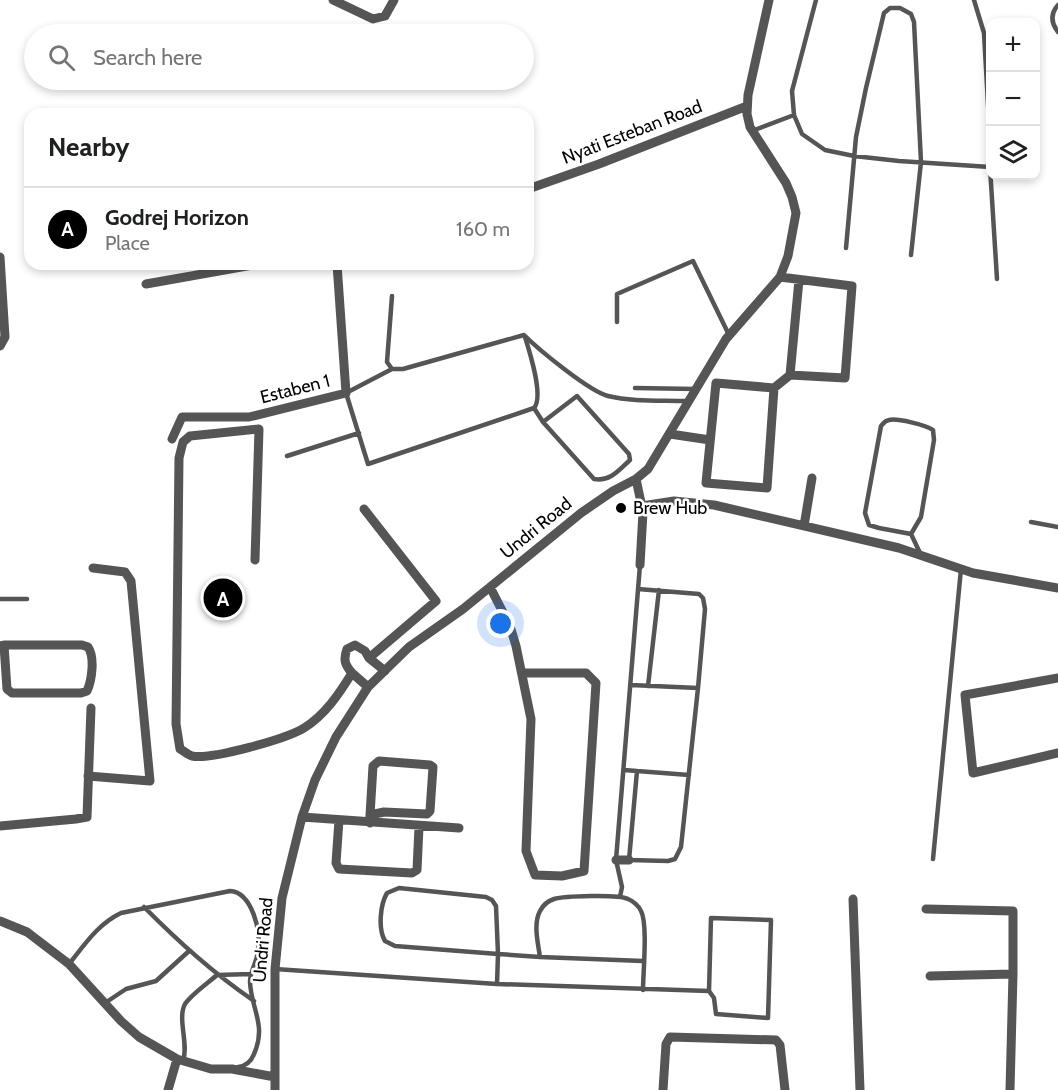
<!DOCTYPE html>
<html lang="en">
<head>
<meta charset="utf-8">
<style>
	body { margin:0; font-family:Cabin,sans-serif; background:#f6f6f6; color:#202124 }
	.controls { position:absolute; right:18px; top:18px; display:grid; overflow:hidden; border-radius:12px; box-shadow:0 3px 9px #0003 }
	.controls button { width:54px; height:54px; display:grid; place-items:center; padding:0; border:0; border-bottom:2px solid #e0e0e0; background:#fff; color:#202124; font:30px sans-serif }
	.you { position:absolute; left:501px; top:624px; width:21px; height:21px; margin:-15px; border:4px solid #fff; border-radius:50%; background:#1a73e8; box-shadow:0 0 0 9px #1a73e833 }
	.badge { display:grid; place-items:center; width:39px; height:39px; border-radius:50%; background:#000; color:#fff; font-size:20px; font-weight:700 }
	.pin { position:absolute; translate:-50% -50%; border:3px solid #fff; box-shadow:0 2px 6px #0006 }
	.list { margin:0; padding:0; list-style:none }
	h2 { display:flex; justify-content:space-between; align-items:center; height:78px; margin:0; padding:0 24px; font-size:26px }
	h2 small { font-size:20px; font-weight:400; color:#757577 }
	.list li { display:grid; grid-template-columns:39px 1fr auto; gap:18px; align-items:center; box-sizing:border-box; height:84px; padding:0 24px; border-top:2px solid #e0e0e0 }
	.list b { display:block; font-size:22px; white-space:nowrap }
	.list p { margin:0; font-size:20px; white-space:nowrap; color:#757577 }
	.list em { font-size:20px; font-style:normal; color:#757577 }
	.icon { flex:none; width:33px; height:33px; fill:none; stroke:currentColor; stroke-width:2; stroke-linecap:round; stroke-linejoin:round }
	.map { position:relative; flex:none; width:1058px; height:1090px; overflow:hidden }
	.search { position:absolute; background:#fff; box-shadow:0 3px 9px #0003; left:24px; top:24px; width:510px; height:66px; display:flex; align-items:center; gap:15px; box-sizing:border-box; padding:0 21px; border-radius:33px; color:#757577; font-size:22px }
	.panel { position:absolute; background:#fff; box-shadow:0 3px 9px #0003; left:24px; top:108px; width:510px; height:162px; border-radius:18px }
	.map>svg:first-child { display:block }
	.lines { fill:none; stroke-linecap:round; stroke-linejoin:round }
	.lane { stroke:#555; stroke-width:4.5 }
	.street { stroke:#555; stroke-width:9 }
	.poi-dot { fill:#000; stroke:#fff; stroke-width:2 }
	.labels { text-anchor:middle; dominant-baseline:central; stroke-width:5; stroke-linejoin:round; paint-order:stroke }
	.street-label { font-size:18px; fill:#000; stroke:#fff }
	.poi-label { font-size:18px; fill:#000; stroke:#fff; text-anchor:start }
</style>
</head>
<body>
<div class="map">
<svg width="1058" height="1090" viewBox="0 0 1058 1090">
	<rect width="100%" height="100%" fill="#fff"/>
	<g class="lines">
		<path class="lane" d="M 816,0 L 792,91 L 794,115 L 802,134 L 825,150 L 854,156 L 899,161 L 990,167
			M 974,0 L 984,33 L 990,139
			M 1058,5 C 1050,14 1051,23 1058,32
			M 752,131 L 794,115
			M 990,142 L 990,167 L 997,279
			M 846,248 L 856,137 L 866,88 L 884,13 L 890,8 L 900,8 L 911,14 L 914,22 L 921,162 L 911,255
			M 392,296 L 387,362 L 392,369 L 403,369 L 524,335 C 539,350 589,391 608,396 C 633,402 661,400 688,401
			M 617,322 L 617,294 L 693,261 L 729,335
			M 525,337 C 530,353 544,397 534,408
			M 392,369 L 346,393 L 368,464 L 534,408 L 543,422 L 594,479 C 610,482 619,470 630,460 L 629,454 L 577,396 L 543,422
			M 635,388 L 696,389
			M 287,456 L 359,433
			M 1031,522 L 1058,527
			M 911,534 L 921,517 L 934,440 L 933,430 C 926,425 897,418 889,420 C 884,421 884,423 881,426 L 865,513 L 869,525 L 879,528 L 911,534 L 921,555
			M 0,599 L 27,599
			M 631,685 L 698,688 L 705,609 L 703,598 L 699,594 L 638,589
			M 648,686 L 659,590
			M 624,770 L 689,775
			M 637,771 L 629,860 L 668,861 L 675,859 L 681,847 L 698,688
			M 933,859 L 961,569
			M 620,897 L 622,887 L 616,860 L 640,565
			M 144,907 C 180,943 212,972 254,1001
			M 711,918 L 771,920 L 768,1018 L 716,1014 L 714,998 L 709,991 Z
			M 69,964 C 85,944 98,924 121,913 L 230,891 C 252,892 262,933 258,951 C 257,962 250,971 250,982 C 251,1009 267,1025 254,1054 C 251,1062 246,1066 238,1067
			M 275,969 L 497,984 L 709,991
			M 497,984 L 498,954 L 395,946 L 385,941 C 378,929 380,905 387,893 L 399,888 L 486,897 L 492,900 L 496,906 L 498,954 L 540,957
			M 643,990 C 643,973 648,924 641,911 C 639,906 633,901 628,899 C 618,894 564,896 554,899 C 548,901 543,905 540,911 C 533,924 538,943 540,957 L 643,961
			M 105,1003 L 126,989 L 156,981 L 189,951
			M 183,1061 C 189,1044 177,1019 185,1004 C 192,994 208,983 217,975 L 251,974"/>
		<path class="street" d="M 333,0 L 373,19 L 385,16 L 394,0
			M 528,189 L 599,164 L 747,106
			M 0,257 L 5,337 L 0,346
			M 146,284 L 259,264
			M 790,375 L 799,280
			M 774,388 L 767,488 L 706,483 L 716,383 L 774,388 L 790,375 L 845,378 L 852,286 L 780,277
			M 670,434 L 710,440
			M 172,439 L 182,417 L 249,417 L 346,393 L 337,264
			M 636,479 L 643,512 L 640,565
			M 642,506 L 674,501 L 714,505 L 899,548 L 973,573 L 1058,588
			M 804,526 L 812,478
			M 255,560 L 259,429 L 190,436 L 183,442 L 179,458 L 176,724 L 180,749 C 184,751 188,755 192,756 C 211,760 286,739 304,728 C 325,715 339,694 352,673 L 368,687
			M 490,587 L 510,626 L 516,646 L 531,719 L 526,851 L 535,875 L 562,876 L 584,871 L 596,683 L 586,673 L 522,673
			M 0,646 L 4,645 L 82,645 L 88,647 C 95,657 92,680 87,691 L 81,693 L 12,693 L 7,689 L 4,645
			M 369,658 L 385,671
			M 352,673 C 345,665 343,660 347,649 L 355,645 L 365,651 L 369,658 L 436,601 L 364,509
			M 1058,678 L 965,695 L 973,773 L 1058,753
			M 88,776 L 150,781 L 131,581 L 125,572 L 93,568
			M 302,817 L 459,828
			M 339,820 L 336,863 L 339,869 L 412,873 L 417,870 L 419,827
			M 370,823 L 370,815 L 384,812 L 427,814 L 430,811 L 433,767 L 430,765 L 379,761 L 373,766 L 370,815
			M 0,826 L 76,819 L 87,817 L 91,708
			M 616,860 L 629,860
			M 853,899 L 860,1090
			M 926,909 L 1013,911 L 1013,974 L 1010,1090
			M 0,921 L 27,932 L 69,964 L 121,1021 L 139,1037 L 177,1059 L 211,1069 L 232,1069 L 275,1077
			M 930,976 L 1013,974
			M 168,1090 L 177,1059
			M 275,1090 L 275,969 L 282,898 L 302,817 L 315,780 L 336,737 L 368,687 L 409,647 L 463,609 L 581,513 L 613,491 L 636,479 L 648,469 L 726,339 L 780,277 L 788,256 L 796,213 L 792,197 L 786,183 L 750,127 L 747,114 L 748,95 L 769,0
			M 663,1090 L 666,1044 L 670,1037 L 776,1040 L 780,1045 L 785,1090"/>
	</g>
	<circle class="poi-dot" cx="621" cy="508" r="6"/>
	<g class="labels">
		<g class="street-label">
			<text transform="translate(632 132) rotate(-21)">Nyati Esteban Road</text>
			<text transform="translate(295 389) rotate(-14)">Estaben 1</text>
			<text transform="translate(536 528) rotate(-39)">Undri Road</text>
			<text transform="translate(263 940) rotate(-85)">Undri Road</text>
		</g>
		<g class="poi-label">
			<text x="633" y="508">Brew Hub</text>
		</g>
	</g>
</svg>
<div class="controls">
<button>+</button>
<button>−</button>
<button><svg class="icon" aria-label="layers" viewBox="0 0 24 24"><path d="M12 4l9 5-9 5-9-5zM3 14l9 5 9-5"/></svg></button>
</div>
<div class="you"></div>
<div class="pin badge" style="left:223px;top:598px">A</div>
<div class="search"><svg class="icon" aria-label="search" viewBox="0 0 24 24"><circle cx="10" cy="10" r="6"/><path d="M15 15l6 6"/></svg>Search here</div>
<section class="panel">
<h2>Nearby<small></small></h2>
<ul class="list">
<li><span class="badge">A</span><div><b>Godrej Horizon</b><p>Place</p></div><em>160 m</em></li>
</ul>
</section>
</div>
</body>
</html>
